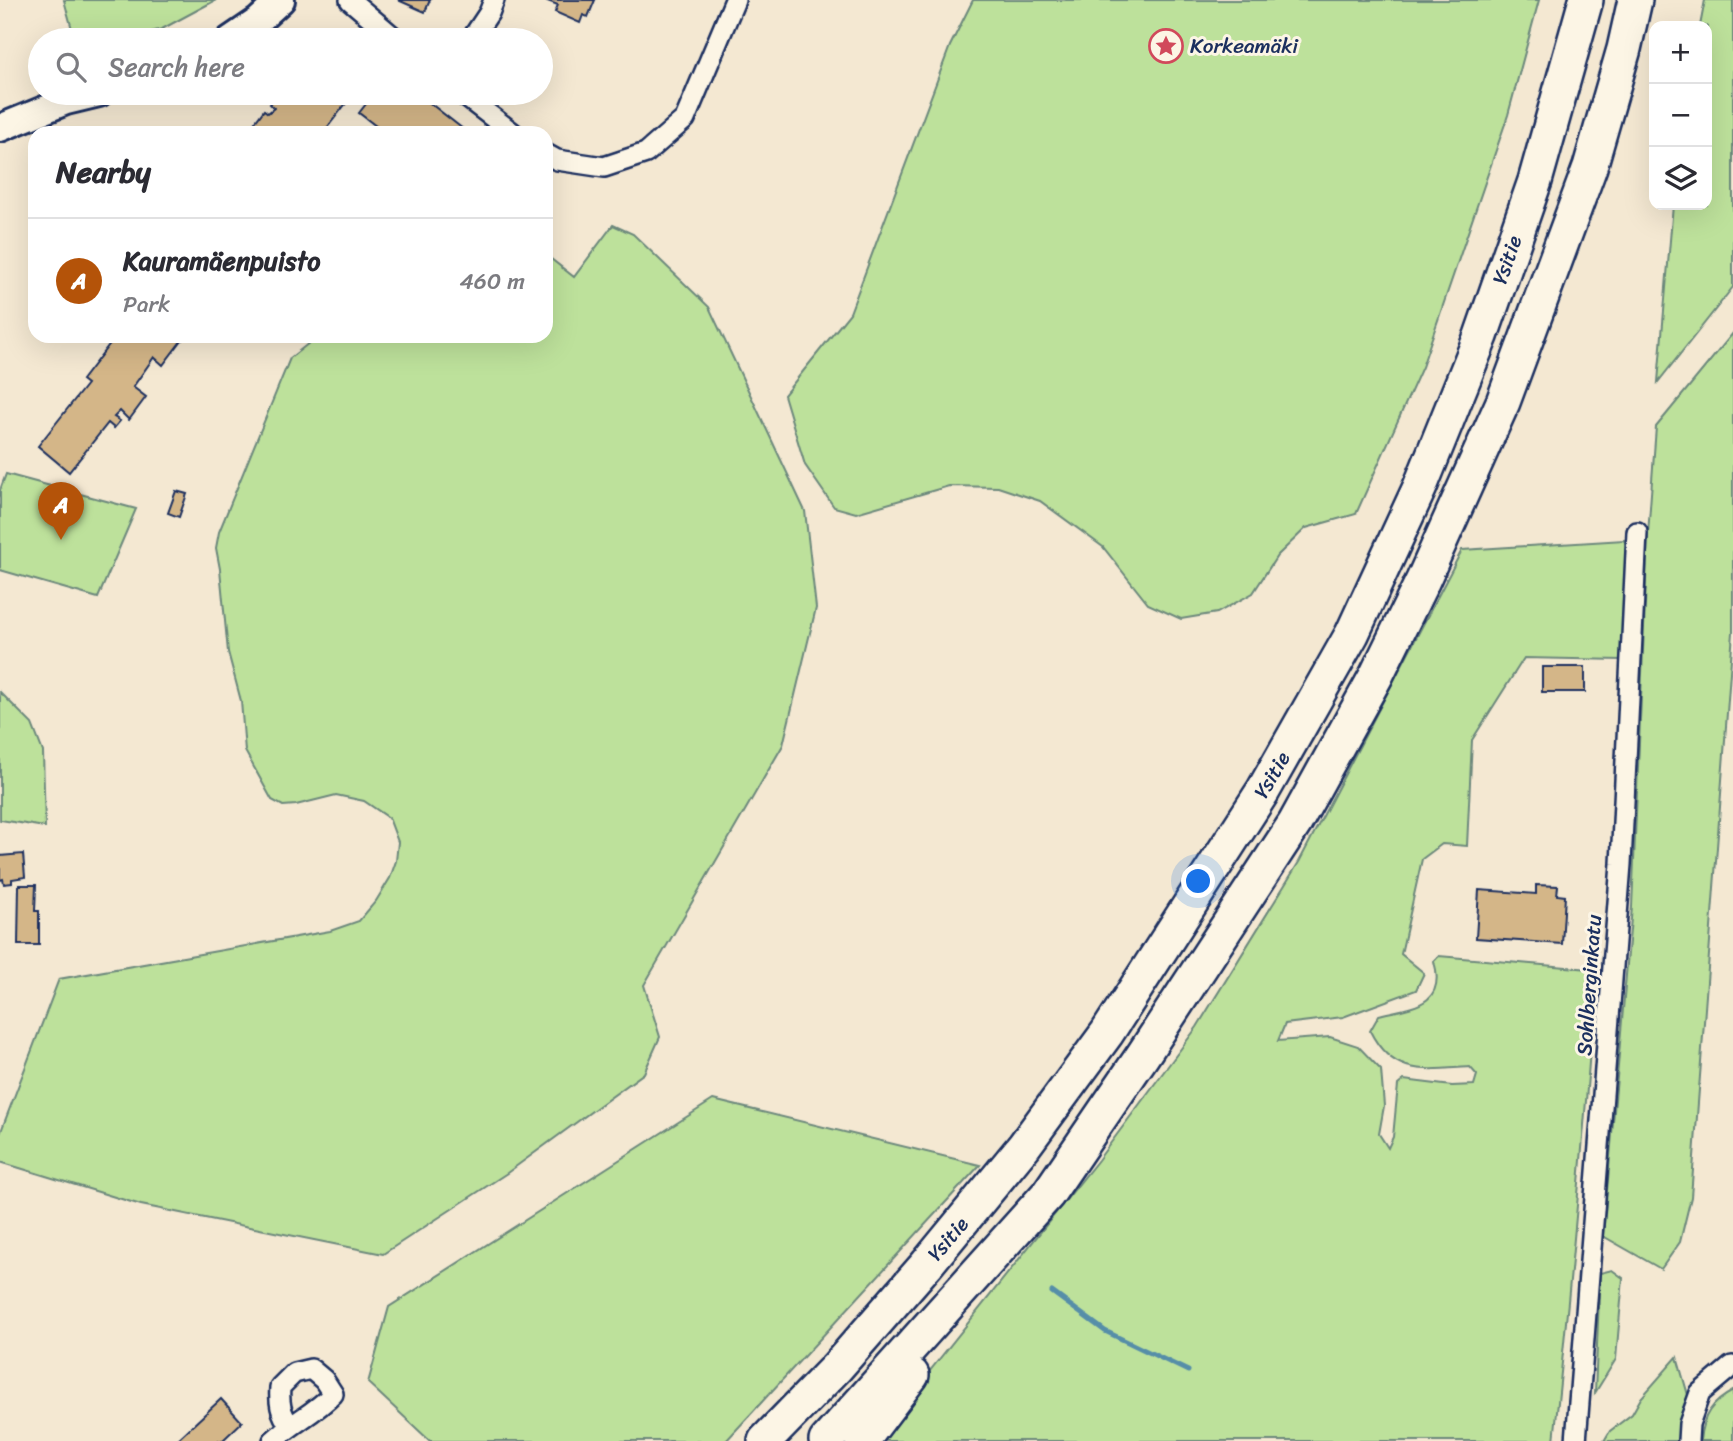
<!DOCTYPE html>
<html lang="en">
<head>
<meta charset="utf-8">
<style>
	body { margin:0; font-family:Sriracha,sans-serif; background:#f7f7f7; color:#2b2b33 }
	.controls { position:absolute; right:21px; top:21px; display:grid; overflow:hidden; border-radius:14px; box-shadow:0 7px 28px #0002 }
	.controls button { width:63px; height:63px; display:grid; place-items:center; padding:0; border:0; border-bottom:2px solid #e1e1e2; background:#fff; color:#2b2b33; font:35px sans-serif }
	.you { position:absolute; left:1199px; top:882px; width:24px; height:24px; margin:-18px; border:5px solid #fff; border-radius:50%; background:#1a73e8; box-shadow:0 0 0 10px #1a73e833 }
	.badge { display:grid; place-items:center; width:46px; height:46px; border-radius:50%; background:#b45309; color:#fff; font-size:23px; font-weight:700 }
	.pin { position:absolute; translate:-50% -58px; filter:drop-shadow(0 2px 4px #0008) }
	.pin::after { content:''; position:absolute; top:37px; width:24px; height:21px; background:inherit; clip-path:polygon(0 0,100% 0,50% 100%) }
	.list { margin:0; padding:0; list-style:none }
	h2 { display:flex; justify-content:space-between; align-items:center; height:91px; margin:0; padding:0 28px; font-size:30px }
	h2 small { font-size:23px; font-weight:400; color:#7c7c81 }
	.list li { display:grid; grid-template-columns:46px 1fr auto; gap:21px; align-items:center; box-sizing:border-box; height:126px; padding:0 28px; border-top:2px solid #e1e1e2 }
	.list b { display:block; font-size:26px; white-space:nowrap }
	.list p { margin:0; font-size:23px; white-space:nowrap; color:#7c7c81 }
	.list em { font-size:23px; font-style:normal; color:#7c7c81 }
	.icon { flex:none; width:38px; height:38px; fill:none; stroke:currentColor; stroke-width:2; stroke-linecap:round; stroke-linejoin:round }
	.map { position:relative; flex:none; width:1733px; height:1441px; overflow:hidden }
	.search { position:absolute; background:#fff; box-shadow:0 7px 28px #0002; left:28px; top:28px; width:525px; height:77px; display:flex; align-items:center; gap:18px; box-sizing:border-box; padding:0 24px; border-radius:38px; color:#7c7c81; font-size:26px }
	.panel { position:absolute; background:#fff; box-shadow:0 7px 28px #0002; left:28px; top:126px; width:525px; height:217px; border-radius:21px }
	.map>svg:first-child { display:block }
	.green { fill:#bde19b; stroke:#6c887c; stroke-width:2 }
	.lines { fill:none; stroke-linecap:round; stroke-linejoin:round }
	.stream { stroke:#568ea8; stroke-width:5 }
	.building { fill:#d4b688; stroke:#1b2f5e; stroke-width:2 }
	.street-casing { stroke:#1b2f5e; stroke-width:24 }
	.secondary-casing { stroke:#1b2f5e; stroke-width:32 }
	.highway-casing { stroke:#1b2f5e; stroke-width:38 }
	.street { stroke:#fcf5e5; stroke-width:19 }
	.secondary { stroke:#fcf5e5; stroke-width:26 }
	.highway { stroke:#fcf5e5; stroke-width:33 }
	.labels { text-anchor:middle; dominant-baseline:central; stroke-width:6; stroke-linejoin:round; paint-order:stroke }
	.poi-label { font-size:21px; fill:#1b2f5e; stroke:#fcf5e5; text-anchor:start }
	.street-label { font-size:21px; fill:#1b2f5e; stroke:#fcf5e5 }
</style>
</head>
<body>
<div class="map">
<svg width="1733" height="1441" viewBox="0 0 1733 1441">
	<rect width="100%" height="100%" fill="#f4e8d2"/>
	<filter id="ink" filterUnits="userSpaceOnUse"><feTurbulence type="fractalNoise" baseFrequency=".0143" numOctaves="2"/><feDisplacementMap in="SourceGraphic" scale="14" xChannelSelector="R" yChannelSelector="G"/><feConvolveMatrix kernelMatrix="1 2 1 2 8 2 1 2 1" color-interpolation-filters="sRGB"/></filter>
	<g filter="url(#ink)">
		<path class="green" d="M 64,0 L 216,0 L 162,29 L 123,40 L 75,40 Z
			M 973,0 L 1539,0 L 1508,115 L 1422,367 L 1356,514 L 1306,528 L 1277,556 L 1253,593 L 1217,613 L 1181,619 L 1148,604 L 1103,547 L 1040,501 L 998,487 L 949,486 L 856,513 L 834,507 L 805,465 L 784,395 L 850,313 L 950,46 Z
			M 1705,0 L 1733,0 L 1733,287 L 1658,382 L 1673,205 L 1707,205 L 1707,26 L 1700,26 Z
			M 613,225 L 633,234 L 709,307 L 805,511 L 816,608 L 783,745 L 644,985 L 660,1037 L 644,1073 L 507,1173 L 383,1254 L 141,1205 L 0,1162 L 0,1134 L 59,979 L 330,931 L 359,921 L 376,901 L 390,878 L 396,861 L 398,842 L 389,818 L 364,801 L 336,795 L 296,805 L 283,806 L 272,800 L 245,751 L 241,701 L 228,652 L 220,569 L 216,548 L 219,532 L 290,358 L 318,336 L 546,336 L 546,255 L 574,277 Z
			M 1733,333 L 1733,632 L 1691,1197 L 1680,1242 L 1661,1269 L 1603,1236 L 1632,907 L 1648,534 L 1656,427 Z
			M 6,474 L 136,509 L 98,598 L 0,570 L 0,490 Z
			M 1624,540 L 1627,547 L 1622,660 L 1524,658 L 1472,740 L 1467,846 L 1442,844 L 1422,859 L 1401,954 L 1424,973 L 1416,990 L 1343,1017 L 1285,1024 L 1278,1041 L 1330,1037 L 1358,1046 L 1381,1070 L 1384,1106 L 1379,1134 L 1388,1148 L 1393,1137 L 1398,1085 L 1404,1080 L 1452,1086 L 1474,1085 L 1477,1075 L 1470,1067 C 1425,1070 1393,1077 1370,1031 L 1379,1015 C 1412,1007 1447,1006 1434,961 L 1439,956 L 1590,969 L 1595,978 C 1585,1133 1570,1287 1554,1441 L 874,1441 L 1098,1160 L 1197,1027 L 1299,862 L 1462,550 Z
			M 0,692 L 32,724 L 43,752 L 45,827 L 0,820 Z
			M 713,1100 L 980,1165 L 726,1441 L 430,1441 L 368,1383 L 389,1307 Z
			M 1612,1270 L 1623,1278 L 1616,1359 L 1595,1393 L 1600,1273 Z
			M 1677,1357 L 1688,1395 L 1683,1408 L 1681,1441 L 1604,1441 L 1610,1431 L 1632,1414 L 1641,1398 Z
			M 1733,1391 L 1733,1441 L 1700,1441 C 1702,1416 1712,1402 1733,1391 Z"/>
		<g class="lines">
			<path class="stream" d="M 1052,1292 L 1105,1331 L 1188,1371"/>
		</g>
		<path class="building" d="M 398,0 L 430,0 L 425,12 Z
			M 545,0 L 595,0 L 588,17 L 583,15 L 580,23 L 555,12 L 558,5 Z
			M 331,26 L 349,40 L 320,40 Z
			M 279,93 L 354,93 L 323,133 L 247,133 L 264,110 L 268,113 L 274,108 L 270,104 Z
			M 370,93 L 417,93 L 468,133 L 385,133 L 359,113 L 373,95 Z
			M 122,336 L 185,336 L 163,365 L 154,357 L 133,387 L 146,397 L 129,420 L 120,411 L 114,417 L 120,421 L 114,428 L 108,423 L 69,472 L 38,446 L 87,384 L 82,380 L 115,337 L 120,339 Z
			M 176,491 L 187,494 L 179,517 L 168,513 Z
			M 1542,667 L 1585,667 L 1585,692 L 1542,692 Z
			M 23,854 L 25,877 L 12,879 L 12,883 L 4,884 L 3,879 L 0,880 L 0,856 Z
			M 19,885 L 36,885 L 35,911 L 39,911 L 39,945 L 18,945 Z
			M 1536,885 L 1558,886 L 1557,895 L 1565,896 L 1562,944 L 1476,938 L 1479,890 L 1536,894 Z
			M 221,1399 L 242,1422 L 222,1441 L 176,1441 Z"/>
		<g class="lines">
			<g class="street-casing">
				<path id="street" d="M 350,0 L 397,40
					M 471,40 L 489,13 L 494,0
					M 461,93 L 513,133
					M 546,154 L 557,160 L 604,167 L 646,153 L 685,119 L 735,0
					M 273,1441 C 292,1423 315,1413 333,1394 L 324,1380 L 311,1369 L 294,1373 L 280,1387 C 279,1401 280,1414 290,1425
					M 1576,1441 L 1621,864 L 1637,532
					M 1688,1441 L 1689,1424 L 1700,1393 L 1732,1366"/>
			</g>
			<g class="secondary-casing">
				<path id="secondary" d="M 230,40 L 258,21 L 281,0
					M 0,128 L 66,101 L 99,93"/>
			</g>
			<g class="highway-casing">
				<path id="highway" d="M 765,1441 L 837,1367 L 927,1264 L 1024,1146 L 1107,1033 L 1263,791 L 1352,634 L 1420,487 L 1481,336 L 1535,181 L 1586,0
					M 826,1441 L 1048,1194 L 1143,1055 L 1295,823 L 1376,676 L 1423,580 L 1503,402 L 1590,167 L 1624,49 L 1635,0
					M 862,1441 L 912,1375"/>
			</g>
			<use href="#street" class="street"/>
			<use href="#secondary" class="secondary"/>
			<use href="#highway" class="highway"/>
		</g>
	</g>
	<defs>
		<g id="sight-ring" transform="scale(1.75)"><circle r="9.5" fill="#fcf5e5" stroke="#d1495b" stroke-width="1.5"/><path d="M0-6L1.8-2.2L6-1.7L2.9 1.2L3.7 5.4L0 3.3L-3.7 5.4L-2.9 1.2L-6-1.7L-1.8-2.2Z" fill="#d1495b"/></g>
	</defs>
	<g fill-rule="evenodd">
		<use href="#sight-ring" x="1166" y="46"/>
	</g>
	<g class="labels">
		<g class="poi-label">
			<text x="1190" y="46">Korkeamäki</text>
		</g>
		<g class="street-label">
			<text transform="translate(1507 260) rotate(-71)">Ysitie</text>
			<text transform="translate(1272 775) rotate(-60)">Ysitie</text>
			<text transform="translate(1589 985) rotate(-86)">Sohlberginkatu</text>
			<text transform="translate(948 1239) rotate(-50)">Ysitie</text>
		</g>
	</g>
</svg>
<div class="controls">
<button>+</button>
<button>−</button>
<button><svg class="icon" aria-label="layers" viewBox="0 0 24 24"><path d="M12 4l9 5-9 5-9-5zM3 14l9 5 9-5"/></svg></button>
</div>
<div class="you"></div>
<div class="pin badge" style="left:61px;top:540px">A</div>
<div class="search"><svg class="icon" aria-label="search" viewBox="0 0 24 24"><circle cx="10" cy="10" r="6"/><path d="M15 15l6 6"/></svg>Search here</div>
<section class="panel">
<h2>Nearby<small></small></h2>
<ul class="list">
<li><span class="badge">A</span><div><b>Kauramäenpuisto</b><p>Park</p></div><em>460 m</em></li>
</ul>
</section>
</div>
</body>
</html>
